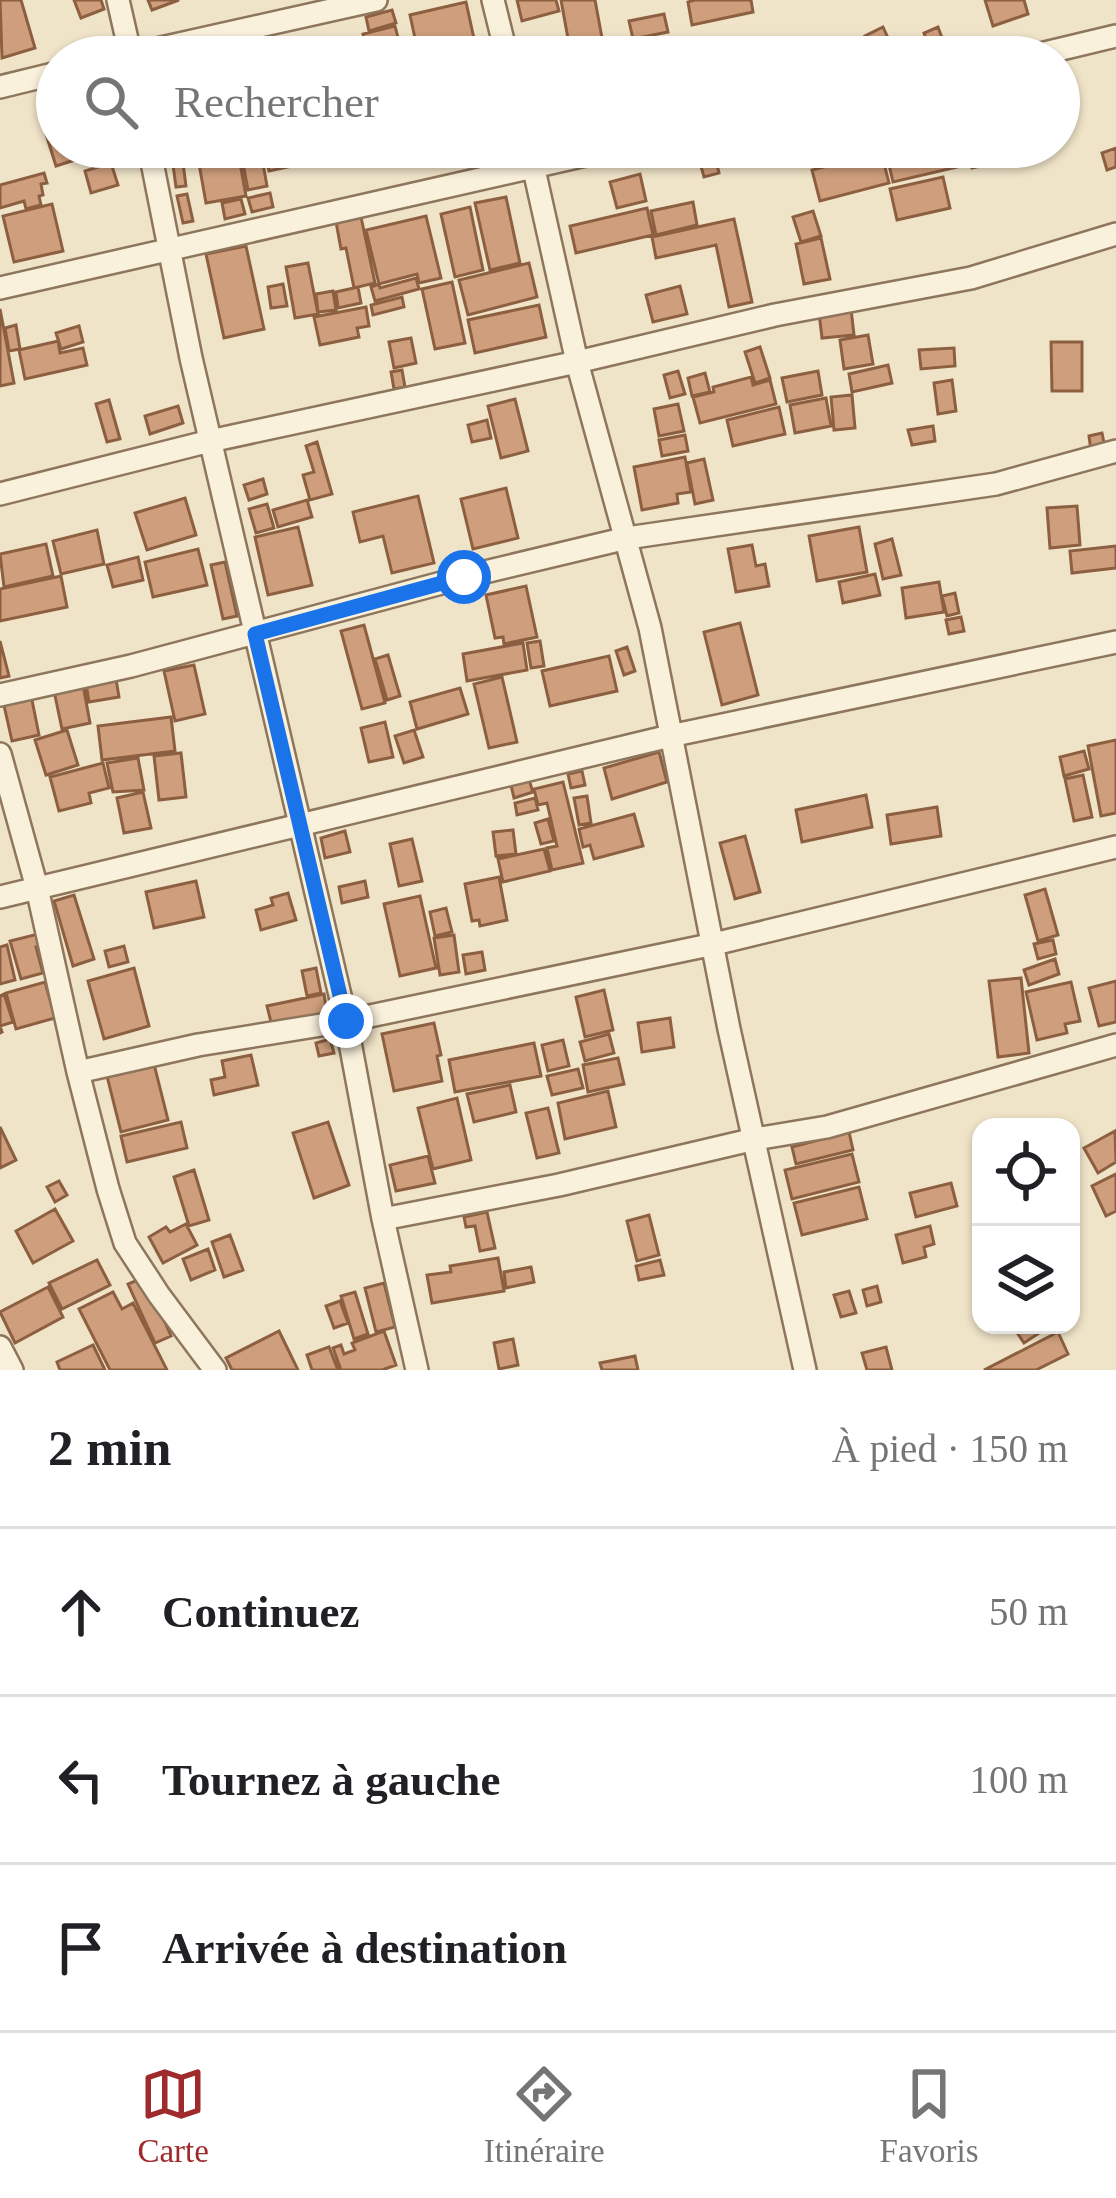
<!DOCTYPE html>
<html lang="fr">
<head>
<meta charset="utf-8">
<style>
	body { margin:0; font-family:"Times New Roman",serif; background:#f2f2f2; color:#202124 }
	.controls { position:absolute; right:36px; bottom:36px; display:grid; overflow:hidden; border-radius:24px; box-shadow:0 3px 9px #0004 }
	.controls button { width:108px; height:108px; display:grid; place-items:center; padding:0; border:0; border-bottom:3px solid #e0e0e0; background:#fff; color:#202124; font:60px sans-serif }
	.stop { position:absolute; width:36px; height:36px; margin:-27px; border:9px solid #1a73e8; border-radius:50%; background:#fff }
	.stop.end { background:#1a73e8; border-color:#fff; box-shadow:0 3px 12px #0008 }
	.list { margin:0; padding:0; list-style:none }
	h2 { display:flex; justify-content:space-between; align-items:center; height:156px; margin:0; padding:0 48px; font-size:51px }
	h2 small { font-size:39px; font-weight:400; color:#757577 }
	.list li { display:grid; grid-template-columns:78px 1fr auto; gap:36px; align-items:center; box-sizing:border-box; height:168px; padding:0 48px; border-top:3px solid #e0e0e0 }
	.list b { display:block; font-size:45px; white-space:nowrap }
	.list em { font-size:39px; font-style:normal; color:#757577 }
	.icon { flex:none; width:66px; height:66px; fill:none; stroke:currentColor; stroke-width:2; stroke-linecap:round; stroke-linejoin:round }
	.map { position:relative; flex:none; width:1116px; height:1370px; overflow:hidden }
	.search { position:absolute; background:#fff; box-shadow:0 3px 9px #0004; left:36px; right:36px; top:36px; height:132px; display:flex; align-items:center; gap:30px; box-sizing:border-box; padding:0 42px; border-radius:66px; color:#757577; font-size:45px }
	.sheet { height:660px; background:#fff }
	nav { display:flex; justify-content:space-around; align-items:center; box-sizing:border-box; height:168px; border-top:3px solid #e0e0e0; background:#fff; font-size:33px; color:#757577 }
	nav a { display:grid; justify-items:center; gap:6px }
	nav .on { color:#9e2a2b }
	.map>svg:first-child { display:block }
	.building { fill:#cf9f7d; stroke:#8d5f41; stroke-width:3 }
	.lines { fill:none; stroke-linecap:round; stroke-linejoin:round }
	.street-casing { stroke:#8d765c; stroke-width:26 }
	.street { stroke:#faf1dc; stroke-width:21 }
	.route { stroke:#1a73e8; stroke-width:15 }
</style>
</head>
<body>
<div class="map">
<svg width="1116" height="1370" viewBox="0 0 1116 1370">
	<rect width="100%" height="100%" fill="#f0e4c8"/>
	<path class="building" d="M 0,0 L 21,0 L 35,48 L 2,58 Z
		M 74,0 L 101,0 L 104,9 L 81,18 Z
		M 148,0 L 179,0 L 152,10 Z
		M 517,0 L 556,0 L 559,11 L 522,21 Z
		M 561,0 L 595,0 L 602,38 L 569,44 Z
		M 695,0 L 751,0 L 753,12 L 692,25 L 688,2 Z
		M 985,0 L 1024,0 L 1028,14 L 993,26 Z
		M 466,2 L 478,57 L 419,57 L 410,15 Z
		M 392,10 L 396,23 L 369,31 L 366,17 Z
		M 664,14 L 668,32 L 633,39 L 629,21 Z
		M 395,26 L 403,57 L 369,57 L 363,34 Z
		M 883,27 L 894,51 L 876,57 L 865,36 Z
		M 938,27 L 948,54 L 933,57 L 924,33 Z
		M 219,51 L 219,57 L 174,56 Z
		M 57,106 L 57,147 L 115,147 L 56,166 L 39,112 Z
		M 196,147 L 237,147 L 246,196 L 206,203 Z
		M 240,147 L 260,147 L 267,186 L 248,190 Z
		M 264,147 L 341,147 L 343,155 L 269,171 Z
		M 480,147 L 510,147 L 512,152 L 482,158 Z
		M 758,147 L 760,158 L 723,165 L 719,148 Z
		M 885,147 L 962,147 L 966,165 L 893,182 Z
		M 967,147 L 1001,147 L 1004,161 L 972,168 Z
		M 1116,148 L 1116,167 L 1107,170 L 1102,153 Z
		M 714,152 L 719,173 L 704,177 L 698,156 Z
		M 881,152 L 889,183 L 820,201 L 812,170 Z
		M 111,163 L 118,185 L 91,193 L 85,171 Z
		M 183,163 L 186,186 L 176,187 L 173,165 Z
		M 44,173 L 47,183 L 41,184 L 43,195 L 39,196 L 41,205 L 26,209 L 24,201 L 0,208 L 0,185 Z
		M 640,174 L 646,201 L 617,208 L 610,182 Z
		M 943,177 L 950,208 L 897,220 L 890,189 Z
		M 270,193 L 273,207 L 252,212 L 248,198 Z
		M 187,194 L 193,221 L 183,223 L 177,196 Z
		M 506,197 L 520,263 L 490,270 L 475,203 Z
		M 241,199 L 245,214 L 225,219 L 222,203 Z
		M 693,202 L 697,225 L 656,235 L 651,211 Z
		M 52,204 L 63,251 L 14,262 L 3,216 Z
		M 470,207 L 483,270 L 455,277 L 441,214 Z
		M 647,208 L 653,235 L 576,253 L 570,226 Z
		M 813,211 L 821,236 L 801,242 L 793,217 Z
		M 426,216 L 441,278 L 419,283 L 417,274 L 379,284 L 366,230 Z
		M 361,217 L 375,283 L 354,288 L 346,248 L 341,249 L 336,222 Z
		M 734,219 L 752,302 L 729,307 L 716,245 L 656,258 L 652,237 Z
		M 821,238 L 830,279 L 804,284 L 796,244 Z
		M 246,246 L 264,329 L 224,338 L 206,254 Z
		M 308,263 L 318,314 L 295,318 L 286,267 Z
		M 529,263 L 537,297 L 468,315 L 459,280 Z
		M 416,278 L 419,289 L 375,301 L 371,287 L 379,284 L 380,288 Z
		M 452,282 L 465,343 L 435,349 L 422,289 Z
		M 283,284 L 287,306 L 271,308 L 268,287 Z
		M 680,286 L 687,314 L 653,322 L 646,295 Z
		M 358,287 L 361,303 L 338,308 L 336,292 Z
		M 333,291 L 336,310 L 318,312 L 316,294 Z
		M 402,297 L 404,307 L 373,315 L 371,305 Z
		M 539,305 L 546,337 L 475,353 L 468,320 Z
		M 366,307 L 369,326 L 357,328 L 359,337 L 320,345 L 314,317 Z
		M 0,309 L 14,383 L 0,386 Z
		M 851,309 L 854,335 L 822,338 L 819,313 Z
		M 16,325 L 20,349 L 9,351 L 5,328 Z
		M 79,326 L 83,342 L 61,349 L 56,333 Z
		M 868,335 L 873,364 L 844,369 L 840,340 Z
		M 411,338 L 416,363 L 394,368 L 389,342 Z
		M 58,341 L 60,353 L 83,348 L 87,365 L 25,379 L 19,350 Z
		M 1051,342 L 1082,342 L 1082,391 L 1052,391 Z
		M 760,347 L 770,378 L 755,383 L 745,352 Z
		M 954,348 L 955,366 L 921,369 L 919,350 Z
		M 888,365 L 892,383 L 852,392 L 849,374 Z
		M 402,370 L 405,387 L 394,389 L 391,372 Z
		M 678,371 L 685,394 L 670,398 L 664,375 Z
		M 818,371 L 822,395 L 787,402 L 782,378 Z
		M 705,373 L 710,392 L 692,396 L 688,378 Z
		M 751,377 L 753,385 L 770,380 L 776,404 L 700,423 L 693,397 L 714,392 L 713,387 Z
		M 952,380 L 956,411 L 938,414 L 934,383 Z
		M 852,395 L 855,428 L 834,430 L 831,397 Z
		M 826,398 L 831,426 L 795,433 L 790,405 Z
		M 515,399 L 528,451 L 501,458 L 488,406 Z
		M 109,400 L 120,439 L 107,442 L 96,404 Z
		M 678,404 L 684,431 L 659,436 L 654,409 Z
		M 178,406 L 183,423 L 150,434 L 145,416 Z
		M 779,407 L 785,434 L 733,446 L 727,420 Z
		M 487,420 L 491,438 L 472,442 L 468,425 Z
		M 933,426 L 935,441 L 912,445 L 908,430 Z
		M 1102,433 L 1105,448 L 1091,451 L 1089,436 Z
		M 685,435 L 688,451 L 662,456 L 659,440 Z
		M 317,442 L 332,494 L 310,500 L 303,475 L 314,472 L 306,446 Z
		M 685,457 L 691,492 L 677,494 L 678,503 L 642,510 L 634,467 Z
		M 704,459 L 713,500 L 695,504 L 687,463 Z
		M 263,479 L 267,494 L 249,500 L 244,485 Z
		M 506,488 L 518,538 L 473,549 L 461,499 Z
		M 418,496 L 434,563 L 392,573 L 383,536 L 360,542 L 353,512 Z
		M 185,498 L 196,535 L 147,550 L 135,513 Z
		M 307,500 L 312,517 L 278,527 L 273,510 Z
		M 267,504 L 274,528 L 256,533 L 249,509 Z
		M 1077,506 L 1080,545 L 1050,548 L 1047,508 Z
		M 298,527 L 312,585 L 268,595 L 255,537 Z
		M 859,527 L 867,572 L 817,581 L 809,536 Z
		M 97,530 L 104,564 L 61,574 L 53,541 Z
		M 892,539 L 901,575 L 883,579 L 875,544 Z
		M 46,544 L 53,576 L 4,587 L 0,554 Z
		M 752,545 L 756,566 L 765,564 L 769,586 L 736,592 L 728,549 Z
		M 1116,546 L 1116,568 L 1072,573 L 1070,551 Z
		M 198,549 L 207,585 L 153,597 L 145,562 Z
		M 138,557 L 143,580 L 113,587 L 107,565 Z
		M 225,562 L 237,616 L 223,619 L 211,565 Z
		M 875,574 L 880,595 L 843,603 L 839,582 Z
		M 61,576 L 67,607 L 0,621 L 0,589 Z
		M 939,582 L 944,612 L 906,618 L 902,588 Z
		M 526,586 L 537,637 L 504,644 L 503,637 L 495,638 L 486,595 Z
		M 955,593 L 959,613 L 947,616 L 942,596 Z
		M 961,617 L 964,631 L 949,634 L 946,620 Z
		M 740,623 L 758,695 L 722,705 L 704,632 Z
		M 364,625 L 385,703 L 362,709 L 341,631 Z
		M 0,641 L 9,676 L 0,678 Z
		M 540,641 L 544,666 L 531,668 L 527,643 Z
		M 523,643 L 527,670 L 467,681 L 463,654 Z
		M 627,647 L 635,671 L 624,675 L 616,651 Z
		M 388,655 L 400,696 L 387,700 L 375,659 Z
		M 609,656 L 617,691 L 550,706 L 542,671 Z
		M 194,665 L 205,714 L 175,721 L 164,671 Z
		M 502,677 L 517,742 L 489,748 L 474,684 Z
		M 116,679 L 119,697 L 89,702 L 86,684 Z
		M 83,685 L 90,723 L 62,729 L 54,691 Z
		M 460,688 L 468,714 L 417,729 L 410,702 Z
		M 31,695 L 39,735 L 12,741 L 3,701 Z
		M 171,717 L 175,751 L 102,760 L 98,726 Z
		M 385,722 L 393,757 L 369,762 L 361,728 Z
		M 67,730 L 78,765 L 46,775 L 35,740 Z
		M 414,730 L 423,757 L 404,763 L 395,736 Z
		M 1116,740 L 1116,813 L 1101,816 L 1088,746 Z
		M 1084,751 L 1089,769 L 1064,776 L 1060,757 Z
		M 659,752 L 667,782 L 612,799 L 604,768 Z
		M 181,753 L 186,797 L 159,800 L 154,756 Z
		M 138,758 L 144,790 L 113,792 L 107,763 Z
		M 103,763 L 109,788 L 89,793 L 91,803 L 59,811 L 50,777 Z
		M 582,771 L 585,785 L 571,788 L 568,774 Z
		M 1083,775 L 1092,817 L 1074,821 L 1065,779 Z
		M 529,780 L 533,792 L 514,798 L 511,785 Z
		M 563,782 L 583,863 L 552,870 L 547,848 L 557,846 L 547,803 L 538,805 L 534,789 Z
		M 143,792 L 151,828 L 124,833 L 117,798 Z
		M 866,795 L 872,827 L 802,842 L 796,810 Z
		M 587,796 L 591,823 L 579,825 L 574,798 Z
		M 535,798 L 538,810 L 517,815 L 515,803 Z
		M 937,807 L 941,836 L 891,844 L 887,815 Z
		M 634,814 L 643,846 L 594,859 L 590,845 L 583,847 L 579,829 Z
		M 548,819 L 554,841 L 541,844 L 535,823 Z
		M 513,830 L 516,854 L 496,856 L 493,832 Z
		M 345,831 L 350,852 L 325,858 L 321,838 Z
		M 745,836 L 760,892 L 735,899 L 720,843 Z
		M 412,839 L 422,881 L 399,886 L 390,844 Z
		M 544,849 L 550,871 L 503,882 L 498,859 Z
		M 499,877 L 507,920 L 480,926 L 479,920 L 472,921 L 465,884 Z
		M 196,881 L 204,917 L 154,928 L 146,892 Z
		M 365,881 L 368,897 L 342,903 L 339,887 Z
		M 1045,889 L 1058,935 L 1038,941 L 1025,895 Z
		M 288,893 L 296,920 L 261,930 L 256,910 L 273,905 L 271,898 Z
		M 74,895 L 94,959 L 73,966 L 54,901 Z
		M 420,896 L 436,968 L 400,976 L 384,904 Z
		M 446,908 L 452,932 L 435,936 L 430,912 Z
		M 38,934 L 41,946 L 36,947 L 43,973 L 21,979 L 10,941 Z
		M 454,935 L 459,972 L 440,975 L 434,938 Z
		M 1053,940 L 1056,954 L 1038,959 L 1034,944 Z
		M 7,945 L 15,980 L 0,984 L 0,947 Z
		M 124,946 L 128,962 L 109,967 L 105,951 Z
		M 482,952 L 485,970 L 466,974 L 463,955 Z
		M 1055,959 L 1059,974 L 1029,985 L 1024,970 Z
		M 134,968 L 149,1026 L 104,1039 L 88,981 Z
		M 316,968 L 321,993 L 307,996 L 302,971 Z
		M 1021,978 L 1029,1053 L 998,1057 L 989,981 Z
		M 1116,981 L 1116,1022 L 1099,1026 L 1089,988 Z
		M 45,982 L 55,1018 L 16,1029 L 6,993 Z
		M 1071,982 L 1080,1021 L 1065,1024 L 1067,1033 L 1037,1040 L 1026,992 Z
		M 604,990 L 613,1030 L 585,1037 L 576,997 Z
		M 4,994 L 13,1022 L 0,1026 L 2,1032 L 0,1033 L 0,996 Z
		M 324,994 L 327,1014 L 272,1026 L 267,1006 Z
		M 670,1018 L 674,1047 L 642,1052 L 638,1023 Z
		M 434,1023 L 441,1055 L 437,1056 L 442,1081 L 394,1091 L 382,1034 Z
		M 609,1034 L 614,1053 L 585,1061 L 580,1042 Z
		M 330,1039 L 334,1053 L 319,1056 L 316,1043 Z
		M 563,1040 L 569,1066 L 548,1071 L 542,1045 Z
		M 534,1043 L 541,1076 L 455,1092 L 449,1060 Z
		M 251,1055 L 258,1085 L 214,1095 L 211,1080 L 225,1077 L 222,1061 Z
		M 618,1058 L 624,1084 L 588,1092 L 583,1065 Z
		M 154,1064 L 168,1120 L 121,1132 L 107,1076 Z
		M 578,1069 L 583,1088 L 552,1095 L 547,1076 Z
		M 510,1085 L 516,1112 L 474,1122 L 467,1094 Z
		M 608,1091 L 616,1127 L 565,1139 L 558,1103 Z
		M 457,1098 L 471,1160 L 433,1169 L 418,1108 Z
		M 548,1108 L 559,1153 L 537,1158 L 526,1113 Z
		M 181,1122 L 187,1148 L 127,1162 L 121,1136 Z
		M 328,1122 L 349,1185 L 314,1198 L 293,1133 Z
		M 0,1127 L 16,1160 L 0,1168 Z
		M 1115,1131 L 1116,1162 L 1098,1173 L 1084,1148 Z
		M 849,1132 L 853,1150 L 796,1164 L 792,1147 Z
		M 852,1154 L 859,1182 L 792,1199 L 785,1170 Z
		M 428,1156 L 435,1183 L 396,1191 L 390,1165 Z
		M 194,1170 L 209,1220 L 189,1226 L 174,1177 Z
		M 1116,1174 L 1116,1211 L 1106,1216 L 1092,1186 Z
		M 59,1181 L 67,1195 L 55,1202 L 47,1187 Z
		M 951,1183 L 957,1206 L 916,1217 L 910,1193 Z
		M 859,1187 L 867,1219 L 802,1235 L 794,1203 Z
		M 55,1209 L 73,1241 L 33,1263 L 16,1231 Z
		M 487,1212 L 495,1248 L 480,1251 L 475,1226 L 466,1227 L 464,1217 Z
		M 649,1215 L 659,1255 L 637,1261 L 627,1221 Z
		M 186,1224 L 197,1245 L 163,1263 L 149,1237 L 166,1227 L 170,1232 Z
		M 930,1226 L 934,1244 L 924,1247 L 926,1257 L 903,1263 L 896,1235 Z
		M 230,1235 L 243,1270 L 224,1277 L 212,1242 Z
		M 208,1249 L 215,1270 L 191,1280 L 183,1259 Z
		M 498,1258 L 504,1291 L 432,1303 L 427,1275 L 451,1272 L 450,1266 Z
		M 97,1260 L 110,1285 L 62,1309 L 49,1283 Z
		M 660,1260 L 664,1275 L 639,1280 L 636,1266 Z
		M 531,1267 L 534,1282 L 506,1288 L 504,1272 Z
		M 145,1277 L 171,1336 L 155,1343 L 128,1284 Z
		M 384,1283 L 395,1327 L 376,1332 L 365,1288 Z
		M 877,1286 L 881,1302 L 867,1306 L 863,1290 Z
		M 48,1287 L 63,1317 L 15,1343 L 0,1312 Z
		M 849,1291 L 856,1313 L 841,1317 L 834,1295 Z
		M 113,1292 L 122,1309 L 133,1303 L 167,1370 L 110,1370 L 79,1309 Z
		M 355,1292 L 368,1334 L 354,1339 L 341,1296 Z
		M 340,1301 L 348,1323 L 334,1328 L 326,1306 Z
		M 1012,1325 L 1038,1325 L 1042,1331 L 1024,1343 Z
		M 279,1331 L 298,1370 L 232,1370 L 226,1358 Z
		M 384,1331 L 396,1365 L 382,1370 L 341,1370 L 333,1348 L 341,1345 L 344,1354 L 355,1350 L 352,1343 Z
		M 1058,1332 L 1068,1354 L 1036,1370 L 984,1370 Z
		M 513,1339 L 518,1365 L 499,1369 L 494,1343 Z
		M 93,1345 L 105,1370 L 60,1370 L 57,1362 Z
		M 329,1347 L 338,1370 L 312,1370 L 307,1355 Z
		M 886,1347 L 892,1370 L 867,1370 L 862,1353 Z
		M 635,1356 L 638,1370 L 602,1370 L 600,1363 Z"/>
	<g class="lines">
		<g class="street-casing">
			<path id="street" d="M 118,0 L 131,57
				M 493,0 L 507,57
				M 121,57 L 376,0
				M 1028,57 L 1116,36
				M 0,87 L 57,73
				M 149,147 L 191,358 L 346,1021 L 383,1219 L 417,1370
				M 529,147 L 577,362 L 650,628 L 729,1029 L 805,1370
				M 0,288 L 621,147
				M 0,494 L 210,441 L 577,362 L 775,315 L 971,278 L 1116,234
				M 0,695 L 131,666 L 464,577 L 627,538 L 996,484 L 1116,451
				M 0,754 L 37,888 L 78,1072 L 108,1189 L 125,1243 L 159,1295 L 215,1370
				M 0,897 L 670,736 L 1116,642
				M 78,1072 L 198,1045 L 346,1021 L 714,944 L 1116,847
				M 383,1219 L 559,1185 L 755,1139 L 827,1127 L 1116,1045
				M 0,1347 L 12,1370"/>
		</g>
		<use href="#street" class="street"/>
	</g>
	<g class="lines">
		<path class="route" d="M 346,1021 L 255,634 L 464,577"/>
	</g>
</svg>
<div class="controls">
<button><svg class="icon" aria-label="locate" viewBox="0 0 24 24"><circle cx="12" cy="12" r="6"/><path d="M12 2v4M12 18v4M2 12h4M18 12h4"/></svg></button>
<button><svg class="icon" aria-label="layers" viewBox="0 0 24 24"><path d="M12 4l9 5-9 5-9-5zM3 14l9 5 9-5"/></svg></button>
</div>
<div class="stop" style="left:464px;top:577px"></div>
<div class="stop end" style="left:346px;top:1021px"></div>
<div class="search"><svg class="icon" aria-label="search" viewBox="0 0 24 24"><circle cx="10" cy="10" r="6"/><path d="M15 15l6 6"/></svg>Rechercher</div>
</div>
<section class="sheet">
<h2>2 min<small>À pied · 150 m</small></h2>
<ul class="list">
<li><svg class="icon" aria-label="ahead" viewBox="0 0 24 24"><path d="M12 20V5M6 11l6-6 6 6"/></svg><div><b>Continuez</b></div><em>50 m</em></li>
<li><svg class="icon" aria-label="left" viewBox="0 0 24 24"><path d="M17 20v-9H6M10 6l-5 5 5 5"/></svg><div><b>Tournez à gauche</b></div><em>100 m</em></li>
<li><svg class="icon" aria-label="arrive" viewBox="0 0 24 24"><path d="M6 21V4h12l-3 4 3 4H6"/></svg><div><b>Arrivée à destination</b></div></li>
</ul>
</section>
<nav>
<a class="on"><svg class="icon" aria-label="map" viewBox="0 0 24 24"><path d="M3 6l6-2 6 2 6-2v14l-6 2-6-2-6 2zM9 4v14M15 6v14"/></svg>Carte</a>
<a><svg class="icon" aria-label="directions" viewBox="0 0 24 24"><path d="M12 3l9 9-9 9-9-9zM9 14v-3h6M13 9l2 2-2 2"/></svg>Itinéraire</a>
<a><svg class="icon" aria-label="saved" viewBox="0 0 24 24"><path d="M7 4h10v16l-5-4-5 4z"/></svg>Favoris</a>
</nav>
</body>
</html>
